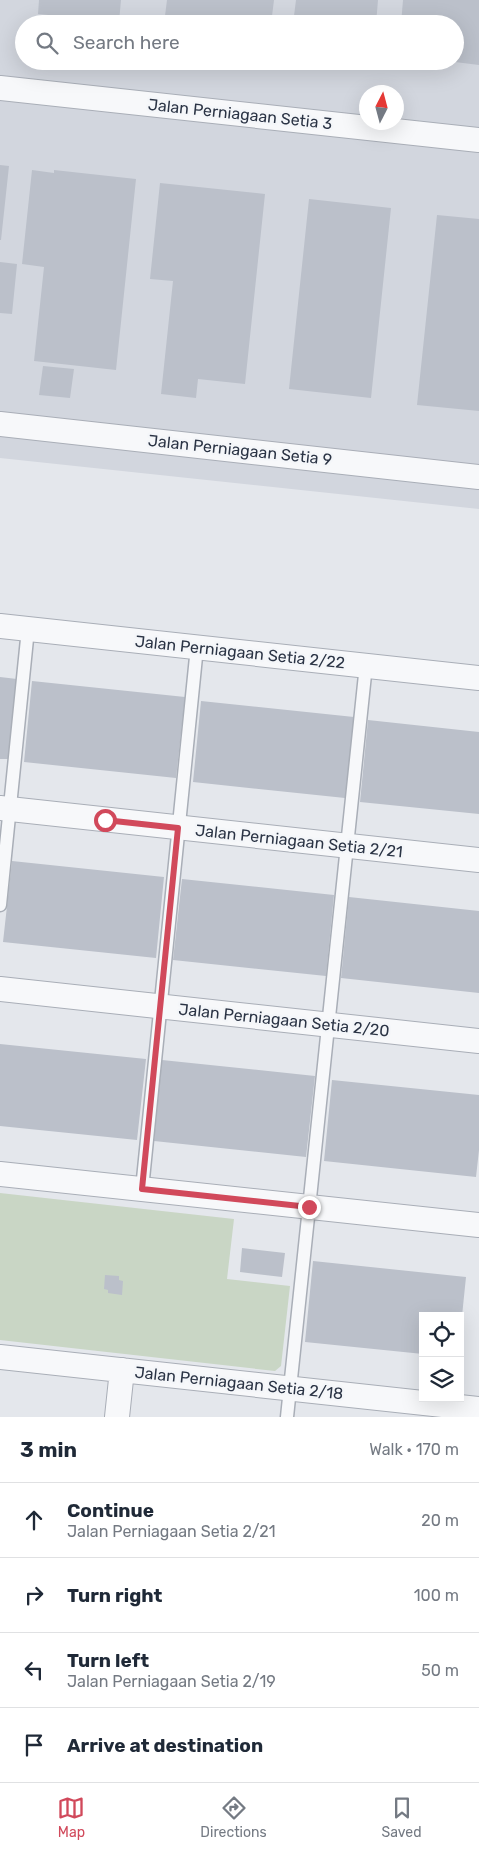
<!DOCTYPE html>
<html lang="en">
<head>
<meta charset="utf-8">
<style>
	body { margin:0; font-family:Rubik,sans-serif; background:#f6f6f7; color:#1f2937 }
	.controls { position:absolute; right:15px; bottom:15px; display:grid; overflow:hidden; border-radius:0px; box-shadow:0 5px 20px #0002 }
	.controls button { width:45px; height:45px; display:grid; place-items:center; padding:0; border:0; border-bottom:1px solid #e0e1e3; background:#fff; color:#1f2937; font:25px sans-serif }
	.compass { position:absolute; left:359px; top:85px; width:45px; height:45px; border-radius:50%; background:#fff; box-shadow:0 5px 20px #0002; rotate:6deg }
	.stop { position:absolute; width:15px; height:15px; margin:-11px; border:4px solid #d1495b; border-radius:50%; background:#fff }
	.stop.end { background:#d1495b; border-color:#fff; box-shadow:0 1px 5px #0008 }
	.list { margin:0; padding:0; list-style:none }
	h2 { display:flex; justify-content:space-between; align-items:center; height:65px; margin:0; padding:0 20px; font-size:21px }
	h2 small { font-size:16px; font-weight:400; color:#747a83 }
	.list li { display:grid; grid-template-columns:32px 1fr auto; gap:15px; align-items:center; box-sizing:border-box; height:75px; padding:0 20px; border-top:1px solid #e0e1e3 }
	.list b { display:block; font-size:19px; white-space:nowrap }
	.list p { margin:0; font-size:16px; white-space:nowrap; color:#747a83 }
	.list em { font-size:16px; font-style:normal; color:#747a83 }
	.icon { flex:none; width:28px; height:28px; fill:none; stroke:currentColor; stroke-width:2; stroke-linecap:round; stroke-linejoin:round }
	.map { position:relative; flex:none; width:479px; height:1417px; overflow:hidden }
	.search { position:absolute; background:#fff; box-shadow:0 5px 20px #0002; left:15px; right:15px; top:15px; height:55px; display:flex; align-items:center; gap:12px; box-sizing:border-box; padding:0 18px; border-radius:28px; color:#747a83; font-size:19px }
	.sheet { height:365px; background:#fff }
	nav { display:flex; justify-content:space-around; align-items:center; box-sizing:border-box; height:70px; border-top:1px solid #e0e1e3; background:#fff; font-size:14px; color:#747a83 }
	nav a { display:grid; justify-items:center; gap:2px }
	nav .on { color:#d1495b }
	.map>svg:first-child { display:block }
	.built { fill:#d2d6de; fill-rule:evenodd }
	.green { fill:#c9d6c5 }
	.building { fill:#bbc0ca }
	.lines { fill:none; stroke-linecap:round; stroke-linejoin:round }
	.service-casing { stroke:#a9aeb7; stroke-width:15 }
	.minor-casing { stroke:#a9aeb7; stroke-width:26 }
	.service { stroke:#f7f8fa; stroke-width:12 }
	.minor { stroke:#f7f8fa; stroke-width:24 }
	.route { stroke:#d1495b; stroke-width:6 }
	.labels { text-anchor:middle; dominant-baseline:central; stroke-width:5; stroke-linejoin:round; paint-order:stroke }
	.street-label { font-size:16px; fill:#2b3445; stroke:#f4f6f9 }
</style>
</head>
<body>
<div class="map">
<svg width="479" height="1417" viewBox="0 0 479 1417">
	<rect width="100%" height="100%" fill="#e4e7ec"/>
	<path class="built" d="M 0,0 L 479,0 L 479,509 L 0,458 ZM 24,24 L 455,24 L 455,61 L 24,61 ZM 366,92 L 396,92 L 396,122 L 366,122 Z"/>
	<path class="green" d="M 0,1193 L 234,1219 L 227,1279 L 290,1286 L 281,1366 L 275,1371 L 0,1340 Z"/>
	<path class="building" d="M 39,0 L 121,0 L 119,22 L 38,14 Z
		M 167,0 L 274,0 L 271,24 L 164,24 Z
		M 296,0 L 378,0 L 376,24 L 293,24 Z
		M 403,0 L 479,0 L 479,65 L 455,62 L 455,24 L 401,24 Z
		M 0,165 L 9,166 L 1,240 L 0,240 Z
		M 32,170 L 54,173 L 54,170 L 136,179 L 116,370 L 34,361 L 44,267 L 22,264 Z
		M 160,183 L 265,194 L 245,384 L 198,379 L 196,398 L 161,394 L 173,281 L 150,279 Z
		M 309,199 L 391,208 L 371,398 L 289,389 Z
		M 437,215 L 479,219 L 479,411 L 417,405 Z
		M 0,262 L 17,264 L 12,314 L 0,313 Z
		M 43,366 L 74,369 L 70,398 L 39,395 Z
		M 0,677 L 17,679 L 8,759 L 0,759 Z
		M 32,681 L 185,697 L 176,778 L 24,762 Z
		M 201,701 L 354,717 L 345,798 L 193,782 Z
		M 368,720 L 479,732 L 479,814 L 360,802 Z
		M 12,861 L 164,877 L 156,958 L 3,942 Z
		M 182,879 L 334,895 L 326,976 L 173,960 Z
		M 349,897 L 479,911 L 479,993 L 341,978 Z
		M 0,1044 L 146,1059 L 137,1140 L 0,1126 Z
		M 162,1060 L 315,1076 L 306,1157 L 154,1141 Z
		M 332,1080 L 479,1095 L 479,1150 L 476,1177 L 324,1161 Z
		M 242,1248 L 285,1253 L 282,1277 L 240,1272 Z
		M 313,1261 L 466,1277 L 462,1316 L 423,1316 L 423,1354 L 305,1342 Z
		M 105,1275 L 119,1276 L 119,1280 L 123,1281 L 122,1295 L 108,1293 L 108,1290 L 104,1289 Z"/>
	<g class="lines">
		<g class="service-casing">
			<path id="service" d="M 0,905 L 28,629
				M 142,1189 L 197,647
				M 287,1417 L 366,665"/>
		</g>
		<g class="minor-casing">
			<path id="minor" d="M 0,88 L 479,140
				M 0,424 L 479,477
				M 0,626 L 479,678
				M 0,808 L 479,860
				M 0,989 L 479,1041
				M 0,1174 L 479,1225
				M 0,1357 L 479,1409
				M 117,1417 L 122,1370"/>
		</g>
		<use href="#service" class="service"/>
		<use href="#minor" class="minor"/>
	</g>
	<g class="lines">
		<path class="route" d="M 105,820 L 178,828 L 142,1189 L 309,1207"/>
	</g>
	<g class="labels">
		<g class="street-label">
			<text transform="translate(240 114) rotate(6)">Jalan Perniagaan Setia 3</text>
			<text transform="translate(240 450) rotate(6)">Jalan Perniagaan Setia 9</text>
			<text transform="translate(240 652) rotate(6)">Jalan Perniagaan Setia 2/22</text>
			<text transform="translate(299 841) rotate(6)">Jalan Perniagaan Setia 2/21</text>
			<text transform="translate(284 1020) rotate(6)">Jalan Perniagaan Setia 2/20</text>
			<text transform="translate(239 1383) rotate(6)">Jalan Perniagaan Setia 2/18</text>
		</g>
	</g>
</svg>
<div class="controls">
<button><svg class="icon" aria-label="locate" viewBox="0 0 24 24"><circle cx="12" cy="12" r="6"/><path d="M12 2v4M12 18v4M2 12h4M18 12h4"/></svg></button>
<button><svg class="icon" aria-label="layers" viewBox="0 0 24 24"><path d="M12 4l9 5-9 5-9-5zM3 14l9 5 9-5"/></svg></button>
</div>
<svg class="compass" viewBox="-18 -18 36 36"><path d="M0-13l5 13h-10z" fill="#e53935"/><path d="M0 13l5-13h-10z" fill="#747a83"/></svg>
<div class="stop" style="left:105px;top:820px"></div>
<div class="stop end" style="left:309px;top:1207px"></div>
<div class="search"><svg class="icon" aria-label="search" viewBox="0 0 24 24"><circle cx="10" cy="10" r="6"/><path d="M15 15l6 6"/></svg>Search here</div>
</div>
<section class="sheet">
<h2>3 min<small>Walk · 170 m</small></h2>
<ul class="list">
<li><svg class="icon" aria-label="ahead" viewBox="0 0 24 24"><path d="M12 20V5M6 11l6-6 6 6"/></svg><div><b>Continue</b><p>Jalan Perniagaan Setia 2/21</p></div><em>20 m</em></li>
<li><svg class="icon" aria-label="right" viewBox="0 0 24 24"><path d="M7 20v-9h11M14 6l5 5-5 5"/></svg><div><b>Turn right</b></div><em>100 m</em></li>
<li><svg class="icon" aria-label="left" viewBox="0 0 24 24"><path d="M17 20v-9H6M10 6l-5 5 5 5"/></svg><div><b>Turn left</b><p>Jalan Perniagaan Setia 2/19</p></div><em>50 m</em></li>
<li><svg class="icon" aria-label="arrive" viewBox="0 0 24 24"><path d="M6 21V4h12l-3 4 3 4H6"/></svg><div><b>Arrive at destination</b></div></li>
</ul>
</section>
<nav>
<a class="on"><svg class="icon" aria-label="map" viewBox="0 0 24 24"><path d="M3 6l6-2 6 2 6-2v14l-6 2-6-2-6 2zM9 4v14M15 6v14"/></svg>Map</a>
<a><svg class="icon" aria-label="directions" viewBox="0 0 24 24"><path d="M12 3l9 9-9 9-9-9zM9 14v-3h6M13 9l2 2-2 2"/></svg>Directions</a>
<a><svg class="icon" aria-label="saved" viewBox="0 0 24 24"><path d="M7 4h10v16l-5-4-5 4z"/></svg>Saved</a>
</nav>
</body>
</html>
